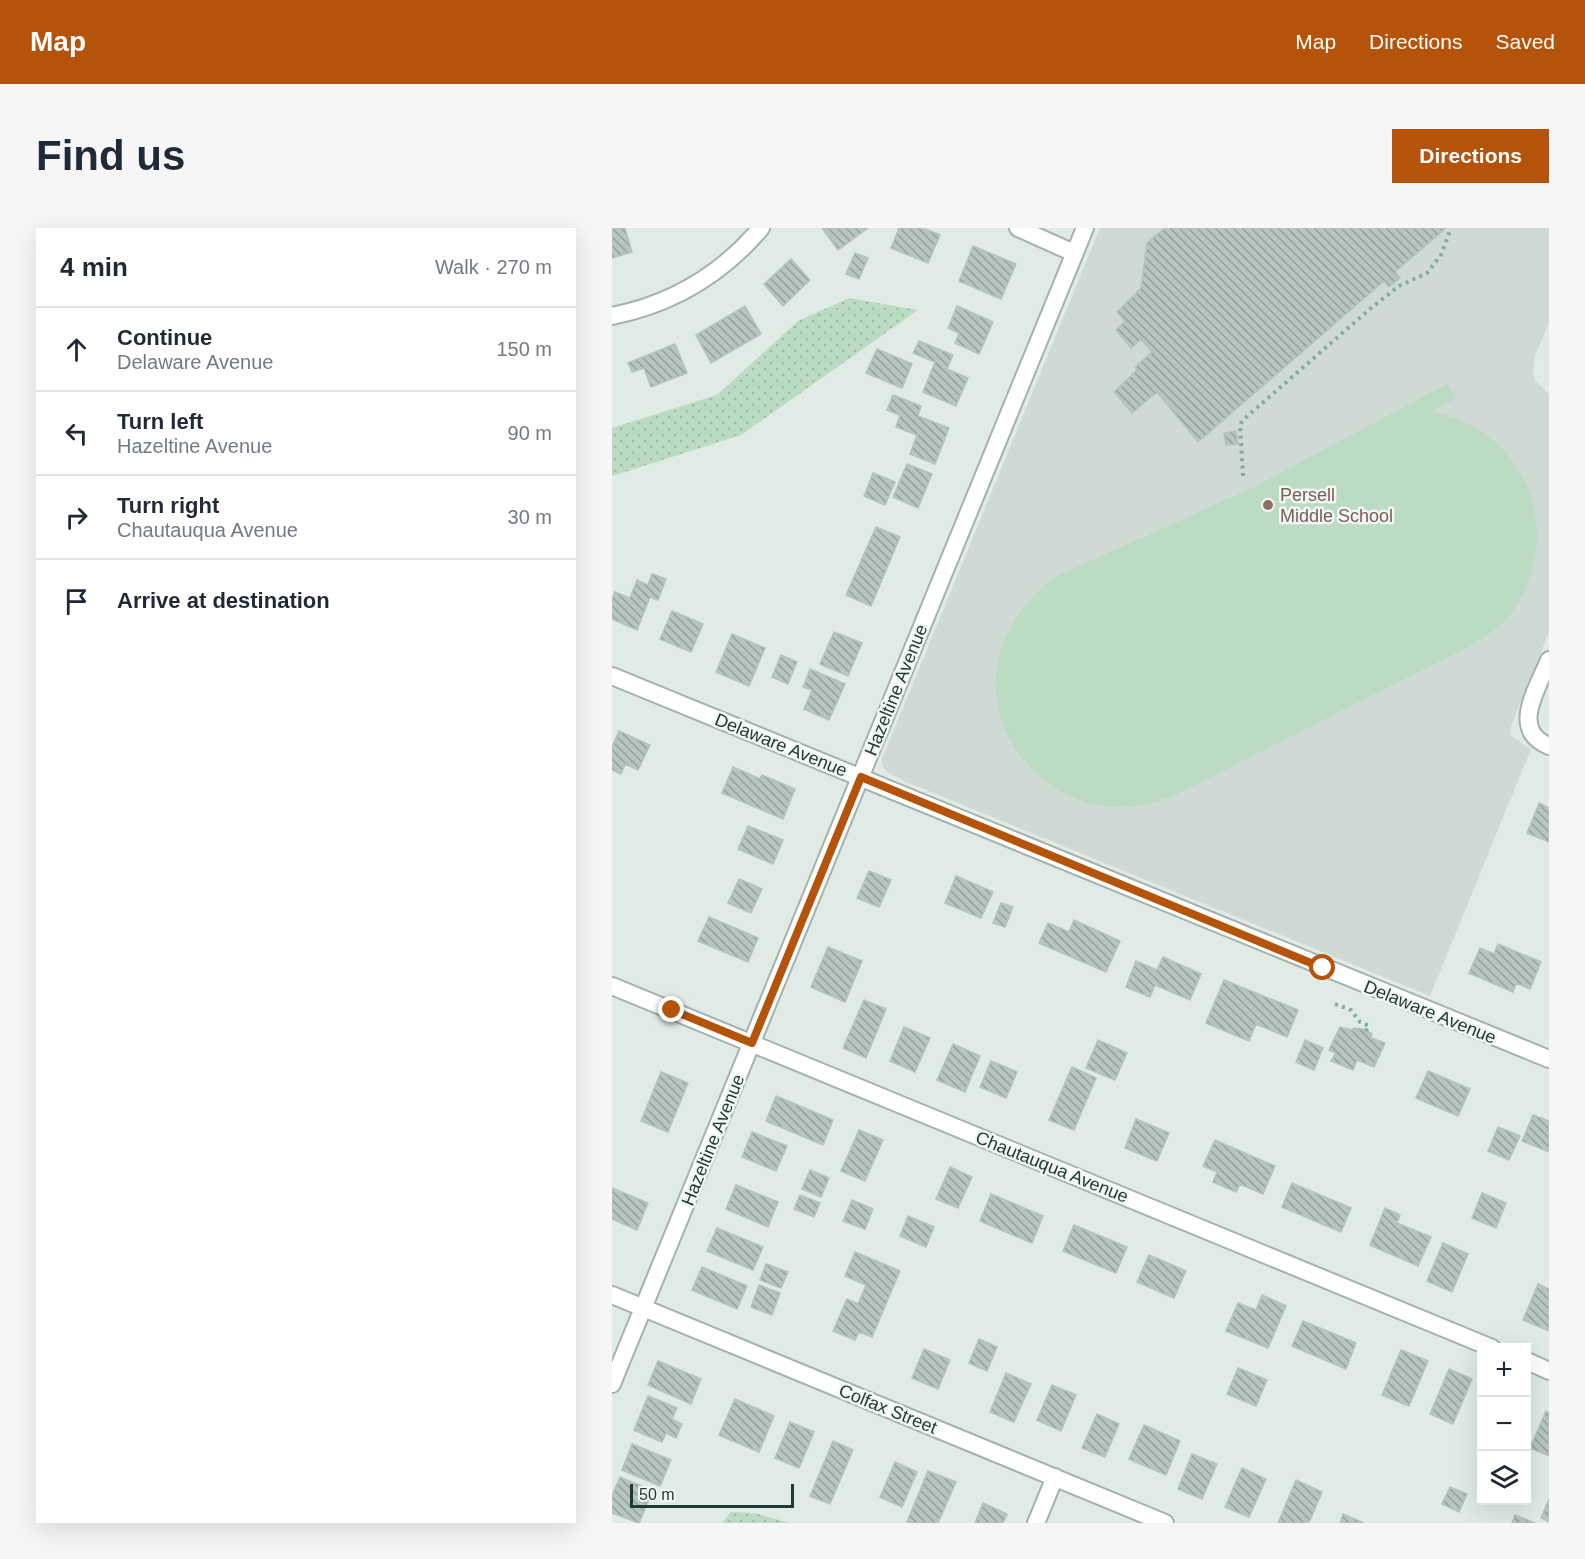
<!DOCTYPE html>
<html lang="en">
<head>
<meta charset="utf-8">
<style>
	body { margin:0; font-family:Arial,sans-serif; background:#f6f6f7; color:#1f2937 }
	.controls { position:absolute; right:18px; bottom:18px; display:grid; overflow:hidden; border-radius:0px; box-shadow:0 6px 24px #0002 }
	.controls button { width:54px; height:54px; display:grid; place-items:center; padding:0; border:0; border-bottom:2px solid #e0e1e3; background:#fff; color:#1f2937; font:30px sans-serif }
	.scale { position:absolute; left:18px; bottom:15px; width:164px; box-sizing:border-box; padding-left:6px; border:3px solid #223a34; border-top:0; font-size:16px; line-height:21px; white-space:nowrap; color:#223a34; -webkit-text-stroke:4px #f1f7f4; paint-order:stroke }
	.stop { position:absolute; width:18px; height:18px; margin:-14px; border:4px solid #b45309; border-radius:50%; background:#fff }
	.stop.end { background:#b45309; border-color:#fff; box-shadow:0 2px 6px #0008 }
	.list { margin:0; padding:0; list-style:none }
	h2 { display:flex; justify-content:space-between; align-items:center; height:78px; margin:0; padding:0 24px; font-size:26px }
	h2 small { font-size:20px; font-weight:400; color:#747a83 }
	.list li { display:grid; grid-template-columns:39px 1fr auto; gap:18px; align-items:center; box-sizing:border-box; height:84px; padding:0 24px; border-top:2px solid #e0e1e3 }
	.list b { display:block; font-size:22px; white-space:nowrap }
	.list p { margin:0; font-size:20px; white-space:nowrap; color:#747a83 }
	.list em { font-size:20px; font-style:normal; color:#747a83 }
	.icon { flex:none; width:33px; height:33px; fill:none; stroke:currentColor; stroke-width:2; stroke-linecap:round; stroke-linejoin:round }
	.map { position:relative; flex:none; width:937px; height:1295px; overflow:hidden; border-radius:0px }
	header { display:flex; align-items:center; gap:36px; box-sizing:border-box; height:84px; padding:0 30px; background:#b45309; color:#fff }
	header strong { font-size:28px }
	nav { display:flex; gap:33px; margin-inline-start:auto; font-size:21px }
	.intro { display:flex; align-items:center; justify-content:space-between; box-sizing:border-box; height:144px; padding:0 36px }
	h1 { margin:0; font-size:42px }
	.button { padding:15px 27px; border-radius:0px; background:#b45309; color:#fff; font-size:21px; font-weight:700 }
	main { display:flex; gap:36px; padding:0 36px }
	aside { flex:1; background:#fff; border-radius:0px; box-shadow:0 6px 24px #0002 }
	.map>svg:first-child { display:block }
	.built { fill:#cfdad5 }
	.grass { fill:url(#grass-dots) }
	.pitch { fill:#bbdbc3 }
	.building { fill:url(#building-back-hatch); stroke:#b4c4bd; stroke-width:1.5 }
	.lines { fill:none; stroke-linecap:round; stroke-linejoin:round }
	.minor-casing { stroke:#a4b2ad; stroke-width:20 }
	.path { stroke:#83ac9f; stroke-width:4; stroke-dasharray:3 4.5; stroke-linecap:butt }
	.minor { stroke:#fff; stroke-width:16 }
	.route { stroke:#b45309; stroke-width:8 }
	.education-dot { fill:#8d6e63; stroke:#f1f7f4; stroke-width:2 }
	.labels { text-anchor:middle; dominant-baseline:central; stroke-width:5; stroke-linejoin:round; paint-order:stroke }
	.education-label { font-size:18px; fill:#785e54; stroke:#f1f7f4; text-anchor:start }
	.street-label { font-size:18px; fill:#223a34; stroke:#f1f7f4 }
</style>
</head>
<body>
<header>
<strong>Map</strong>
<nav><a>Map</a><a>Directions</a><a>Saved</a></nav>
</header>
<div class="intro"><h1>Find us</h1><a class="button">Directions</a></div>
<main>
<aside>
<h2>4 min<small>Walk · 270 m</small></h2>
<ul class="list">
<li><svg class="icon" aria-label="ahead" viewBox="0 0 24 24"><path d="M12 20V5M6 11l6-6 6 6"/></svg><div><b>Continue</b><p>Delaware Avenue</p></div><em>150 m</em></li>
<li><svg class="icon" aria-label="left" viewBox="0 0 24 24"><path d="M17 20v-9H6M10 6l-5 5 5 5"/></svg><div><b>Turn left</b><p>Hazeltine Avenue</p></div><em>90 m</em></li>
<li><svg class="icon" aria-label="right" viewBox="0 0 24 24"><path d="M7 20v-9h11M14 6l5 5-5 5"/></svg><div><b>Turn right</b><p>Chautauqua Avenue</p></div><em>30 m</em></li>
<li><svg class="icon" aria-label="arrive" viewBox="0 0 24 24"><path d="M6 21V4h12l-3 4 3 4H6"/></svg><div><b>Arrive at destination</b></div></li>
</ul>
</aside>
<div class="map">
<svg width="937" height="1295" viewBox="0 0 937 1295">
	<defs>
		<pattern id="grass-dots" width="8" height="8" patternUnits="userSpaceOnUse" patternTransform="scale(1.5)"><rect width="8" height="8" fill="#bbdbc3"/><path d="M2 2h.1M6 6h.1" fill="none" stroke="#a0bda8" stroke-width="1.8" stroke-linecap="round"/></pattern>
		<pattern id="building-back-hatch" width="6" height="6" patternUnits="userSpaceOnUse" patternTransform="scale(1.5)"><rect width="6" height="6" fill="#b6c5bf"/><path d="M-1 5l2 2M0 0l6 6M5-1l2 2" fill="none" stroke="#94a19c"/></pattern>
	</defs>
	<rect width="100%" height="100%" fill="#e1ebe6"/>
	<path class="built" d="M 488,0 L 937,0 L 937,95 L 923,128 L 921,145 L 923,152 L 937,166 L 937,404 L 898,501 L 899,508 L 919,521 L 818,768 L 292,553 L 275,544 L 270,537 L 270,531 Z"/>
	<path class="grass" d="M 237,70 L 306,82 L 129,207 L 0,248 L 0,200 L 105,167 L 186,93 Z
		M 119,1284 L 143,1285 L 177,1295 L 110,1295 Z"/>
	<path class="pitch" d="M 835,156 L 844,170 L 819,184 C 832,187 846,190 858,197 C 905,221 930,271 924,323 C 921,346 911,373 895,390 C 885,402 871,410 858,418 L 559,569 C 544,573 530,578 515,579 C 442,583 378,518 384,446 C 388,406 412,375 441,350 L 640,260 Z"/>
	<path class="building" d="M 4,0 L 13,0 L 20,24 L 0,30 L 0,1 Z
		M 210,0 L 256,0 L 226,22 Z
		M 287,0 L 311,0 L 328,7 L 316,35 L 279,20 Z
		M 553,0 L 834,0 L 783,44 L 788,50 L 777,59 L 772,53 L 586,214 L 545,164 L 520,185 L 502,164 L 525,142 L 523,139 L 540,124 L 529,111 L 519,120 L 504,102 L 513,93 L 505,84 L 529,60 L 535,15 Z
		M 361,18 L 404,36 L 389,71 L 347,53 Z
		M 243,25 L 256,30 L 247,51 L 234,46 Z
		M 179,31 L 198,52 L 171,78 L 152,56 Z
		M 133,78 L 149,106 L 99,135 L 84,107 Z
		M 345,78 L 381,94 L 367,126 L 343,115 L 347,105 L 336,100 Z
		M 307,113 L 341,127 L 335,141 L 356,150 L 344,178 L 311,164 L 323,134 L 301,125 Z
		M 63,116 L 75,145 L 39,159 L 32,140 L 20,144 L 16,135 Z
		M 265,121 L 300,136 L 290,160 L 254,145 Z
		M 281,167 L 309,178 L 306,188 L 337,200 L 323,236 L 298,226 L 305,207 L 284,199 L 288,187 L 275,182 Z
		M 624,203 L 626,216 L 614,217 L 612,205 Z
		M 295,236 L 320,246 L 306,280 L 281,269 Z
		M 261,245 L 283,254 L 273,277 L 252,268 Z
		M 264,299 L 288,309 L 259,378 L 234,367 Z
		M 40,346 L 54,351 L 46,372 L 38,369 L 25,402 L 0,391 L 0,371 L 3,364 L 18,370 L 25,352 L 36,357 Z
		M 60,383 L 91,396 L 79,424 L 48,411 Z
		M 222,404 L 250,415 L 236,448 L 208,436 Z
		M 120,406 L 153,420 L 137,458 L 104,444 Z
		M 169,427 L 185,434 L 176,456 L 160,449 Z
		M 198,441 L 233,456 L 217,492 L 192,481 L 200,462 L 191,459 Z
		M 7,503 L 38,517 L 26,542 L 13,536 L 9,546 L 0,542 L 0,519 Z
		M 121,539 L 148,551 L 150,547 L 183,561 L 171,591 L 110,565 Z
		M 927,575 L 937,580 L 937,614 L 915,605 Z
		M 136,598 L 171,612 L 161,636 L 126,621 Z
		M 257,643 L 279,652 L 267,679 L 245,670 Z
		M 344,648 L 381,664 L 369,690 L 333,675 Z
		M 127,651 L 150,661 L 139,685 L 116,675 Z
		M 389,675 L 401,679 L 393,699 L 381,695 Z
		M 97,689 L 146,710 L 136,734 L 86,713 Z
		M 462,692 L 508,713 L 494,744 L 427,715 L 436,695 L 457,704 Z
		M 886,716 L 929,734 L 918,761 L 904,755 L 901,764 L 857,745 L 868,720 L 882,726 Z
		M 216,719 L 250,733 L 233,774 L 199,759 Z
		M 551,729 L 589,746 L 578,772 L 543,757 L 538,769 L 514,759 L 524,733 L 545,742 Z
		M 612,752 L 686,782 L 675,809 L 644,796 L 637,813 L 594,795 Z
		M 252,772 L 274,781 L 254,830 L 231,820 Z
		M 292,799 L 318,810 L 303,844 L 278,833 Z
		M 728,799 L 740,802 L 742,800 L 751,801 L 760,806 L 759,810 L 773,815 L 762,839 L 745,832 L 741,842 L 719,833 L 724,825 L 717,822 Z
		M 486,812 L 515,825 L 503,852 L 474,840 Z
		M 693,812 L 711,820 L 702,842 L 684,834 Z
		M 341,816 L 368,828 L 353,864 L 325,852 Z
		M 379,833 L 405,844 L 394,870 L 368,859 Z
		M 460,839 L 484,850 L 462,902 L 437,892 Z
		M 816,843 L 858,861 L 846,888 L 804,870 Z
		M 49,844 L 76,855 L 56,904 L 29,893 Z
		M 164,868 L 221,892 L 211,917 L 154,893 Z
		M 921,887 L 937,893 L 937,924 L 910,913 Z
		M 524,891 L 557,905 L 545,933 L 513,920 Z
		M 886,899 L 908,908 L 897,932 L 876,923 Z
		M 247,902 L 271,912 L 253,953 L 229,943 Z
		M 140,904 L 175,918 L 164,943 L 130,929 Z
		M 603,912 L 663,938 L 651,966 L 628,956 L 624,964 L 601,954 L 605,944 L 591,938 Z
		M 338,939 L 360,949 L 346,980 L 324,971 Z
		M 198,942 L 217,950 L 209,969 L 190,961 Z
		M 680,955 L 739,980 L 729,1004 L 670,979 Z
		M 124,957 L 166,974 L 156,999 L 114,981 Z
		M 0,960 L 36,975 L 25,1002 L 0,991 Z
		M 870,965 L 894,975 L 884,1000 L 860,990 Z
		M 379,966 L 431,988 L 420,1015 L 368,993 Z
		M 188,967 L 208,975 L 202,989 L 182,981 Z
		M 240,972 L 261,981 L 253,1001 L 231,993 Z
		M 773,980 L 788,987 L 785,995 L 819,1009 L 806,1038 L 758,1017 Z
		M 296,988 L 322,999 L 314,1019 L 288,1008 Z
		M 462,997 L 515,1019 L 504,1045 L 451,1023 Z
		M 105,1000 L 151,1019 L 141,1042 L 95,1023 Z
		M 831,1015 L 856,1026 L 840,1064 L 815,1053 Z
		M 243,1024 L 288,1043 L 260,1109 L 247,1104 L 243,1112 L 221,1103 L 235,1071 L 246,1076 L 254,1057 L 233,1048 Z
		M 537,1027 L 574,1043 L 562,1070 L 525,1054 Z
		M 154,1036 L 176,1044 L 169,1060 L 148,1052 Z
		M 90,1039 L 135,1058 L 125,1081 L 80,1062 Z
		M 926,1056 L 937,1061 L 937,1103 L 911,1092 Z
		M 147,1057 L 168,1065 L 160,1087 L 139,1079 Z
		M 650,1067 L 674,1078 L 656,1120 L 614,1103 L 626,1075 L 644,1082 Z
		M 691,1093 L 744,1115 L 734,1141 L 680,1118 Z
		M 367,1111 L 385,1119 L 375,1143 L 357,1135 Z
		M 312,1121 L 338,1132 L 326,1161 L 300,1150 Z
		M 789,1122 L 816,1133 L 797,1178 L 770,1167 Z
		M 46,1133 L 89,1151 L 79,1176 L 36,1157 Z
		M 626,1140 L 655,1152 L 644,1178 L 615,1166 Z
		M 837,1141 L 860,1151 L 841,1196 L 818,1186 Z
		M 394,1145 L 419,1156 L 402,1194 L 378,1184 Z
		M 440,1157 L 464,1167 L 449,1203 L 425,1192 Z
		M 36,1168 L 65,1180 L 60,1191 L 70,1196 L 64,1210 L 54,1205 L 50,1214 L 22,1202 Z
		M 123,1171 L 162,1188 L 147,1224 L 107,1207 Z
		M 934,1183 L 937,1185 L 937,1228 L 918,1220 Z
		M 485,1186 L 507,1196 L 493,1229 L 470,1220 Z
		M 178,1194 L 202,1204 L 187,1240 L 163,1230 Z
		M 532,1197 L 568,1213 L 554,1247 L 517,1231 Z
		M 221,1213 L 241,1222 L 218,1276 L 198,1268 Z
		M 20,1216 L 59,1232 L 48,1258 L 10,1242 Z
		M 580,1226 L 605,1236 L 590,1271 L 566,1261 Z
		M 283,1234 L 305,1244 L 290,1279 L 268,1269 Z
		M 630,1240 L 654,1251 L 637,1289 L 613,1279 Z
		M 316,1243 L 344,1254 L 326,1295 L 297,1295 L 295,1294 Z
		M 8,1249 L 41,1263 L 27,1295 L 0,1285 L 0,1268 Z
		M 684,1252 L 710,1264 L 697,1295 L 666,1295 Z
		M 838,1259 L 855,1266 L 847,1284 L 830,1276 Z
		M 937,1271 L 937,1294 L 929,1290 Z
		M 371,1275 L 395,1286 L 391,1295 L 363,1295 Z
		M 731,1286 L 752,1295 L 728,1295 Z
		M 903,1287 L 923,1295 L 900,1295 Z"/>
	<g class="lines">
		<g class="minor-casing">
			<path id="minor" d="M 406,0 L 462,25
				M 0,88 C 60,76 110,46 149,0
				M 937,432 C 926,460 897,502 937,518
				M 0,448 L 937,831
				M 0,758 L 880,1120
				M 0,1067 L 553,1295
				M 915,1133 L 937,1143
				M 0,1156 L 473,0
				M 424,1295 L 443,1249"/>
		</g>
		<path class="path" d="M 631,248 L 628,197 L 631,192 L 759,80 L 787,58 L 815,45 L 829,27 L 839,0
			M 723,776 L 739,782 L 748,794 L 757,798 L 754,803"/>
		<use href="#minor" class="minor"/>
	</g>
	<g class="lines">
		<path class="route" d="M 60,782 L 140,815 L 249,549 L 711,740"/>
	</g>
	<circle class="education-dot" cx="656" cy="277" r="6"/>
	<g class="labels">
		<g class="education-label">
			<text x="668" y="267">Persell<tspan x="668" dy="21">Middle School</tspan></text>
		</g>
		<g class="street-label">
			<text transform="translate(284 462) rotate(-68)">Hazeltine Avenue</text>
			<text transform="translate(169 517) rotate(22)">Delaware Avenue</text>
			<text transform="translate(818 784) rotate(22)">Delaware Avenue</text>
			<text transform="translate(101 912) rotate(-68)">Hazeltine Avenue</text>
			<text transform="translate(440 939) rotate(22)">Chautauqua Avenue</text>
			<text transform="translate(276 1181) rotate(22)">Colfax Street</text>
		</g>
	</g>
</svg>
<div class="controls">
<button>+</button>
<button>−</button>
<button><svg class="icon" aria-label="layers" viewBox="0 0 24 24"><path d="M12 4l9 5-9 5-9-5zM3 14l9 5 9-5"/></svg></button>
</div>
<div class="scale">50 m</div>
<div class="stop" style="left:711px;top:740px"></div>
<div class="stop end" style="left:60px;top:782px"></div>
</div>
</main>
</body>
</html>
